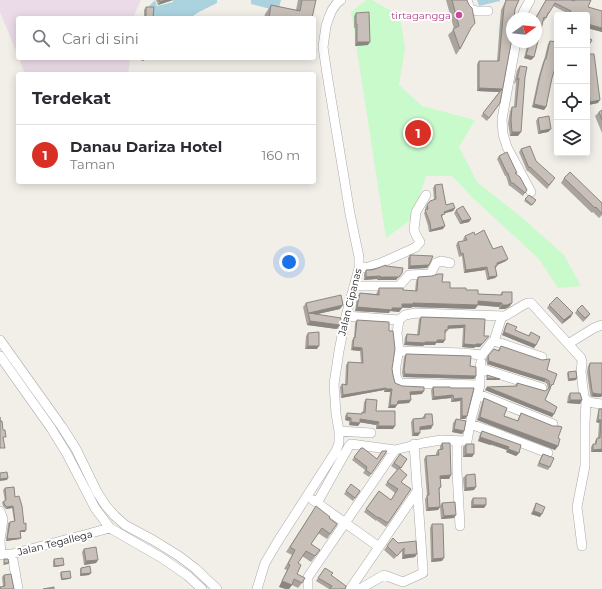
<!DOCTYPE html>
<html lang="id">
<head>
<meta charset="utf-8">
<style>
	body { margin:0; font-family:Montserrat,sans-serif; background:#f7f7f7; color:#2b2b33 }
	.controls { position:absolute; right:12px; top:12px; display:grid; overflow:hidden; border-radius:4px; box-shadow:0 2px 10px #0003 }
	.controls button { width:36px; height:36px; display:grid; place-items:center; padding:0; border:0; border-bottom:1px solid #e1e1e2; background:#fff; color:#2b2b33; font:20px sans-serif }
	.compass { position:absolute; left:506px; top:12px; width:36px; height:36px; border-radius:50%; background:#fff; box-shadow:0 2px 10px #0003; rotate:75deg }
	.you { position:absolute; left:289px; top:262px; width:14px; height:14px; margin:-10px; border:3px solid #fff; border-radius:50%; background:#1a73e8; box-shadow:0 0 0 6px #1a73e833 }
	.badge { display:grid; place-items:center; width:26px; height:26px; border-radius:50%; background:#d93025; color:#fff; font-size:13px; font-weight:700 }
	.pin { position:absolute; translate:-50% -50%; border:2px solid #fff; box-shadow:0 1px 4px #0006 }
	.list { margin:0; padding:0; list-style:none }
	h2 { display:flex; justify-content:space-between; align-items:center; height:52px; margin:0; padding:0 16px; font-size:17px }
	h2 small { font-size:13px; font-weight:400; color:#7c7c81 }
	.list li { display:grid; grid-template-columns:26px 1fr auto; gap:12px; align-items:center; box-sizing:border-box; height:60px; padding:0 16px; border-top:1px solid #e1e1e2 }
	.list b { display:block; font-size:15px; white-space:nowrap }
	.list p { margin:0; font-size:13px; white-space:nowrap; color:#7c7c81 }
	.list em { font-size:13px; font-style:normal; color:#7c7c81 }
	.icon { flex:none; width:22px; height:22px; fill:none; stroke:currentColor; stroke-width:2; stroke-linecap:round; stroke-linejoin:round }
	.map { position:relative; flex:none; width:602px; height:589px; overflow:hidden }
	.search { position:absolute; background:#fff; box-shadow:0 2px 10px #0003; left:16px; top:16px; width:300px; height:44px; display:flex; align-items:center; gap:10px; box-sizing:border-box; padding:0 14px; border-radius:4px; color:#7c7c81; font-size:15px }
	.panel { position:absolute; background:#fff; box-shadow:0 2px 10px #0003; left:16px; top:72px; width:300px; height:112px; border-radius:4px }
	.map>svg:first-child { display:block }
	.industrial { fill:#ebdbe8 }
	.park { fill:#c8facc }
	.water { fill:#aad3df }
	.lines { fill:none; stroke-linecap:round; stroke-linejoin:round }
	.minor-casing { stroke:#a9a9a9; stroke-width:10 }
	.minor { stroke:#fff; stroke-width:9 }
	.wall { fill:#aba49e }
	.shaded-wall { fill:#8b8681 }
	.building { fill:#c7bfb8; stroke:#8b8681 }
	.hotel-dot { fill:#d1479c; stroke:#fff; stroke-width:1.5 }
	.labels { text-anchor:middle; dominant-baseline:central; stroke-width:4; stroke-linejoin:round; paint-order:stroke }
	.hotel-label { font-size:10px; fill:#b23c85; stroke:#fff; text-anchor:end }
	.street-label { font-size:10px; fill:#222; stroke:#fff }
</style>
</head>
<body>
<div class="map">
<svg width="602" height="589" viewBox="0 0 602 589">
	<rect width="100%" height="100%" fill="#f2efe9"/>
	<path class="industrial" d="M 0,0 L 141,0 L 135,13 L 134,18 L 18,18 L 18,56 L 0,12 Z
		M 19,58 L 130,58 L 128,74 L 25,74 Z"/>
	<path class="park" d="M 366,0 L 372,0 L 400,16 L 405,49 L 399,85 L 422,106 L 475,120 L 459,147 L 477,182 L 520,216 L 564,255 L 581,286 L 558,288 L 539,259 L 472,197 L 452,176 L 426,176 L 412,219 L 386,238 L 351,12 Z"/>
	<path class="water" d="M 155,0 L 157,6 L 173,2 L 173,0 L 217,0 L 217,3 L 199,12 L 190,18 L 153,18 L 146,9 Z
		M 251,0 L 281,0 L 278,11 L 251,4 Z
		M 477,0 L 500,0 L 500,1 L 479,6 Z"/>
	<g class="lines">
		<g class="minor-casing">
			<path id="minor" d="M 467,0 L 470,9 L 477,11 L 488,11
				M 521,18 L 524,11 L 530,0
				M 516,42 L 502,119 L 503,134 L 507,147 L 531,192
				M 359,268 L 368,267 L 381,263 L 412,249 L 416,247 L 420,242 L 416,235 L 414,230 L 416,212 L 426,195
				M 355,286 L 399,286 L 409,275 L 429,274 L 431,273 L 436,263 L 441,261 L 450,263
				M 346,316 L 399,320 L 405,315 L 416,313 L 505,316 L 525,304 L 528,303 L 531,303 L 581,358 L 582,362 L 581,372 L 584,397 C 589,404 595,403 602,404
				M 399,320 L 397,333 L 399,351 L 463,353 L 482,355
				M 0,340 L 62,427 L 76,449 L 97,492 L 106,506 L 115,516 L 125,525 L 153,540 L 179,556 L 196,569 L 217,589
				M 494,341 L 502,316
				M 568,344 L 594,328 L 602,325
				M 399,351 C 397,361 392,375 400,383 L 480,385
				M 482,355 L 492,342 L 494,341 L 542,357
				M 0,356 L 51,428 L 67,454 L 95,508 L 110,528 L 162,558 L 188,576 L 202,589
				M 481,362 L 480,368 L 542,388
				M 478,394 L 553,424
				M 470,424 L 493,432 L 548,453
				M 339,431 L 371,433
				M 457,441 L 457,471 L 460,526
				M 313,500 L 379,547 L 350,589
				M 317,503 L 349,446 L 351,444 L 395,450 L 423,443 L 441,440 L 467,441 L 470,424 L 480,385 L 480,368
				M 0,511 L 3,519 L 0,540 L 1,555
				M 582,546 L 577,507 L 585,466 L 585,424 L 586,400
				M 379,547 L 418,490
				M 12,554 L 18,589
				M 0,555 L 12,554 L 110,528
				M 257,589 L 265,563 L 278,541 L 336,451 L 339,443 L 339,431 L 336,414 L 334,384 L 339,351 L 346,316 L 359,268 L 359,257 L 350,214 L 327,74 L 323,47 L 326,26 L 329,17 L 332,10 L 337,3 L 341,0
				M 308,589 L 308,577 L 395,450
				M 360,589 L 384,575 L 403,582 L 423,573 L 423,570 L 414,444"/>
		</g>
		<use href="#minor" class="minor"/>
	</g>
	<path class="wall" d="M 156,0 L 173,0 L 158,5 Z
		M 298,0 L 316,0 L 312,18 L 264,18 L 265,14 L 271,5 L 296,10 Z
		M 446,0 L 467,0 L 469,31 L 460,49 L 456,55 L 448,35 L 454,29 Z
		M 506,0 L 519,0 L 515,9 L 500,103 L 487,121 L 481,116 L 499,92 L 477,91 L 477,64 L 479,61 L 497,61 L 501,10 Z
		M 546,0 L 573,1 L 573,0 L 591,0 L 588,7 L 602,11 L 602,32 L 587,28 L 587,15 L 569,15 L 569,14 L 553,6 L 547,17 L 544,21 L 543,21 L 534,57 L 531,60 L 524,58 L 528,42 L 536,42 L 536,18 L 535,18 Z
		M 146,7 L 153,18 L 144,18 L 144,10 Z
		M 356,13 L 368,45 L 355,46 L 355,28 L 354,28 L 354,16 Z
		M 550,41 L 552,78 L 546,107 L 544,110 L 532,107 L 538,79 L 543,62 L 544,60 L 548,44 Z
		M 587,54 L 598,103 L 588,105 L 587,99 Z
		M 140,58 L 150,58 L 142,61 Z
		M 520,66 L 525,77 L 518,136 L 510,136 L 508,123 L 510,111 L 512,107 L 514,107 L 516,82 L 514,84 L 517,70 Z
		M 602,110 L 602,133 L 595,116 L 599,112 Z
		M 538,118 L 551,129 L 548,132 L 538,134 L 536,121 Z
		M 521,149 L 536,161 L 553,181 L 547,189 L 528,171 L 527,171 L 519,152 Z
		M 499,156 L 516,174 L 527,190 L 523,196 L 510,186 L 509,186 L 506,176 L 505,176 L 497,159 Z
		M 564,178 L 602,203 L 602,215 L 599,218 L 593,212 L 592,213 L 561,183 Z
		M 435,185 L 446,205 L 455,208 L 453,211 L 444,213 L 442,217 L 443,229 L 429,232 L 428,226 L 424,213 L 426,210 L 425,208 L 430,201 L 434,200 L 433,188 Z
		M 529,195 L 536,200 L 531,206 L 524,201 Z
		M 456,210 L 471,219 L 469,222 L 460,224 L 454,213 Z
		M 475,235 L 493,249 L 506,261 L 497,265 L 497,266 L 495,269 L 497,276 L 495,278 L 487,280 L 485,270 L 464,273 L 462,256 L 459,257 L 456,245 L 458,242 L 464,241 L 463,239 L 465,236 Z
		M 410,255 L 429,265 L 427,268 L 408,269 L 408,258 Z
		M 386,266 L 402,273 L 396,280 L 377,280 L 377,279 L 364,280 L 364,274 L 366,270 Z
		M 418,277 L 442,282 L 450,288 L 466,290 L 478,294 L 500,295 L 502,292 L 512,303 L 509,307 L 505,309 L 499,309 L 499,307 L 478,305 L 475,309 L 412,307 L 411,308 L 402,308 L 399,312 L 390,311 L 389,313 L 355,311 L 357,297 L 360,293 L 376,294 L 379,288 L 415,291 L 416,281 Z
		M 306,303 L 340,309 L 317,314 L 337,329 L 307,325 L 303,307 Z
		M 549,305 L 571,317 L 562,324 L 547,308 Z
		M 577,310 L 590,314 L 588,317 L 583,322 L 575,313 Z
		M 421,317 L 485,319 L 480,347 L 475,347 L 474,348 L 462,347 L 463,328 L 448,328 L 446,333 L 445,333 L 445,340 L 443,343 L 436,343 L 435,345 L 424,345 L 423,346 L 404,345 L 405,337 L 407,334 L 417,335 L 419,319 Z
		M 357,320 L 392,369 L 393,375 L 395,383 L 402,386 L 422,394 L 411,395 L 411,400 L 409,403 L 397,404 L 395,408 L 388,408 L 390,392 L 384,392 L 384,390 L 341,398 L 340,387 L 342,384 L 345,385 L 346,365 L 348,362 L 361,363 L 360,351 L 351,350 L 352,340 L 354,338 L 355,323 Z
		M 507,323 L 515,330 L 528,336 L 531,332 L 536,345 L 534,348 L 502,335 L 505,326 Z
		M 308,333 L 317,349 L 305,349 L 306,336 Z
		M 501,346 L 547,370 L 551,388 L 545,400 L 554,414 L 552,417 L 485,390 L 487,387 L 515,386 L 517,383 L 545,391 L 548,389 L 547,384 L 544,382 L 487,364 L 486,359 L 488,356 L 498,350 Z
		M 406,354 L 470,366 L 476,376 L 474,379 L 403,377 L 402,373 L 404,357 Z
		M 590,363 L 601,397 L 595,397 L 591,396 L 590,394 L 587,372 L 588,366 Z
		M 568,372 L 577,378 L 576,380 L 568,381 L 567,374 Z
		M 433,387 L 451,388 L 474,388 L 467,416 L 465,419 L 460,419 L 460,401 L 451,402 L 451,398 L 432,400 L 431,390 Z
		M 570,393 L 582,400 L 580,404 L 567,403 L 568,396 Z
		M 484,398 L 504,416 L 517,421 L 521,413 L 558,446 L 555,450 L 477,420 L 482,402 Z
		M 366,399 L 376,411 L 393,429 L 376,429 L 376,425 L 360,422 L 358,426 L 349,425 L 349,421 L 345,420 L 345,416 L 347,413 L 361,414 L 363,412 L 364,402 Z
		M 599,409 L 602,409 L 602,452 L 591,452 L 591,447 L 593,444 L 595,444 L 595,441 L 597,438 L 598,438 L 599,423 L 596,422 L 598,412 Z
		M 425,414 L 431,429 L 420,430 L 418,436 L 412,436 L 411,422 L 413,419 L 422,418 Z
		M 456,419 L 464,431 L 462,434 L 452,432 L 453,423 Z
		M 482,431 L 519,453 L 516,456 L 506,452 L 507,450 L 478,441 L 480,434 Z
		M 442,443 L 451,475 L 449,479 L 440,479 L 441,487 L 439,490 L 440,506 L 442,503 L 454,518 L 441,519 L 440,507 L 438,510 L 426,511 L 425,499 L 427,496 L 424,459 L 426,456 L 436,455 L 436,453 L 438,450 L 440,449 L 440,446 Z
		M 466,444 L 474,454 L 472,457 L 463,457 L 463,447 Z
		M 361,448 L 371,474 L 369,477 L 363,473 L 365,470 L 352,460 Z
		M 400,454 L 407,459 L 400,469 L 407,475 L 401,482 L 411,489 L 386,527 L 376,520 L 376,521 L 364,512 L 379,491 L 391,500 L 395,493 L 385,485 L 397,470 L 391,466 Z
		M 543,454 L 550,467 L 548,470 L 537,466 L 541,457 Z
		M 466,475 L 474,490 L 464,491 L 463,478 Z
		M 351,484 L 360,491 L 353,501 L 344,494 Z
		M 5,488 L 15,497 L 26,530 L 25,532 L 20,532 L 21,538 L 20,539 L 6,541 L 8,523 L 10,522 L 14,521 L 12,508 L 6,509 L 3,506 L 2,502 L 4,501 L 5,501 L 3,490 Z
		M 473,498 L 486,505 L 484,508 L 471,508 L 471,501 Z
		M 536,503 L 540,517 L 531,514 L 534,507 Z
		M 316,506 L 329,518 L 337,524 L 327,539 L 318,533 L 311,544 L 320,550 L 311,562 L 302,556 L 298,563 L 297,574 L 302,583 L 298,588 L 292,585 L 289,589 L 286,589 L 279,587 L 287,570 L 284,569 L 292,555 L 286,552 Z
		M 432,524 L 442,561 L 431,562 L 430,528 Z
		M 393,538 L 398,543 L 415,557 L 402,559 L 402,551 L 394,559 L 384,550 Z
		M 84,549 L 98,560 L 96,563 L 84,565 L 82,552 Z
		M 54,559 L 64,565 L 62,566 L 53,567 L 53,561 Z
		M 81,568 L 91,573 L 89,575 L 80,576 L 80,569 Z
		M 325,568 L 331,575 L 345,589 L 329,589 L 316,581 Z
		M 61,572 L 71,578 L 69,579 L 61,580 L 60,574 Z
		M 4,575 L 14,588 L 14,589 L 0,589 L 0,587 L 3,586 L 2,577 Z"/>
	<path class="shaded-wall" d="M 166,0 L 173,0 L 158,5 L 160,2 Z
		M 587,24 L 602,28 L 602,32 L 587,28 Z
		M 357,42 L 370,42 L 368,45 L 355,46 Z
		M 526,55 L 534,57 L 531,60 L 524,58 Z
		M 144,58 L 150,58 L 142,61 Z
		M 272,58 L 281,58 L 280,60 Z
		M 479,88 L 502,89 L 499,92 L 477,91 Z
		M 600,100 L 598,103 L 588,105 L 590,102 Z
		M 534,104 L 546,107 L 544,110 L 532,107 Z
		M 551,129 L 548,132 L 538,134 L 540,131 Z
		M 512,132 L 521,132 L 518,136 L 510,136 Z
		M 455,208 L 453,211 L 442,214 L 444,212 Z
		M 471,219 L 469,222 L 460,224 L 462,221 Z
		M 445,226 L 443,229 L 429,232 L 431,230 Z
		M 508,259 L 506,261 L 495,266 L 497,263 Z
		M 429,265 L 427,268 L 408,269 L 410,266 Z
		M 487,267 L 485,270 L 464,273 L 466,270 Z
		M 402,273 L 396,280 L 377,280 L 380,277 Z
		M 380,276 L 377,279 L 364,280 L 366,277 Z
		M 497,276 L 495,278 L 487,280 L 489,277 Z
		M 478,301 L 502,303 L 499,307 L 475,305 Z
		M 413,303 L 478,305 L 475,309 L 412,307 L 411,308 L 400,307 L 402,304 Z
		M 512,303 L 509,307 L 505,309 L 499,309 L 502,305 Z
		M 343,305 L 340,309 L 309,316 L 309,313 Z
		M 357,307 L 392,308 L 402,308 L 399,312 L 390,311 L 389,313 L 355,311 Z
		M 573,313 L 571,317 L 562,324 L 564,320 Z
		M 310,321 L 340,325 L 337,329 L 307,325 Z
		M 465,325 L 463,328 L 446,329 L 448,326 Z
		M 504,332 L 536,345 L 534,348 L 502,335 Z
		M 489,336 L 480,347 L 475,347 L 474,348 L 462,347 L 464,344 Z
		M 437,340 L 445,340 L 443,343 L 436,343 L 435,345 L 424,345 L 423,346 L 404,345 L 406,342 L 425,342 Z
		M 308,346 L 319,346 L 317,349 L 305,349 Z
		M 353,347 L 362,348 L 360,351 L 351,350 Z
		M 489,361 L 546,379 L 544,382 L 487,364 Z
		M 405,374 L 476,376 L 474,379 L 403,377 Z
		M 487,378 L 500,379 L 499,380 L 486,380 Z
		M 577,378 L 576,380 L 568,381 L 569,379 Z
		M 487,387 L 554,414 L 552,417 L 485,390 Z
		M 386,388 L 384,390 L 341,398 L 343,395 Z
		M 386,389 L 392,389 L 390,392 L 384,392 Z
		M 424,391 L 422,394 L 408,395 L 410,392 Z
		M 593,393 L 602,394 L 602,396 L 601,397 L 595,397 L 591,396 Z
		M 453,395 L 451,398 L 432,400 L 434,397 Z
		M 462,398 L 460,401 L 451,402 L 454,399 Z
		M 411,400 L 409,403 L 395,404 L 398,401 Z
		M 570,400 L 582,400 L 580,404 L 567,403 Z
		M 390,405 L 397,405 L 395,408 L 388,408 Z
		M 462,416 L 467,416 L 465,419 L 460,419 Z
		M 347,417 L 351,418 L 349,421 L 345,420 Z
		M 480,417 L 558,446 L 555,450 L 477,420 Z
		M 360,419 L 379,422 L 376,425 L 358,422 Z
		M 598,420 L 601,420 L 599,423 L 596,422 Z
		M 351,422 L 360,423 L 358,426 L 349,425 Z
		M 433,425 L 431,429 L 418,430 L 420,427 Z
		M 378,426 L 395,426 L 393,429 L 376,429 Z
		M 454,429 L 464,431 L 462,434 L 452,432 Z
		M 414,433 L 420,433 L 418,436 L 412,436 Z
		M 480,437 L 493,441 L 509,447 L 507,450 L 491,444 L 490,445 L 478,441 Z
		M 508,449 L 519,453 L 516,456 L 506,452 Z
		M 602,449 L 602,452 L 591,452 L 593,450 Z
		M 466,454 L 474,454 L 472,457 L 463,457 Z
		M 451,475 L 449,479 L 438,479 L 440,476 Z
		M 8,478 L 7,480 L 0,481 L 0,479 Z
		M 476,487 L 474,490 L 464,491 L 466,488 Z
		M 473,505 L 486,505 L 484,508 L 471,508 Z
		M 13,506 L 12,508 L 6,509 L 7,507 Z
		M 440,507 L 438,510 L 426,511 L 428,508 Z
		M 534,511 L 542,514 L 540,517 L 531,514 Z
		M 456,515 L 454,518 L 441,519 L 444,516 Z
		M 26,530 L 25,532 L 19,532 L 20,531 Z
		M 21,538 L 20,539 L 6,541 L 7,539 Z
		M 417,554 L 415,557 L 402,559 L 404,555 Z
		M 444,558 L 442,561 L 431,562 L 433,559 Z
		M 98,560 L 96,563 L 84,565 L 86,561 Z
		M 4,563 L 9,563 L 8,564 L 3,565 Z
		M 64,565 L 62,566 L 53,567 L 55,566 Z
		M 91,573 L 89,575 L 80,576 L 81,574 Z
		M 71,578 L 69,579 L 61,580 L 62,579 Z
		M 282,581 L 292,585 L 289,589 L 286,589 L 279,587 Z"/>
	<path class="building" d="M 159,0 L 166,0 L 160,2 Z
		M 302,0 L 316,0 L 312,18 L 269,18 L 271,5 L 300,11 Z
		M 452,0 L 467,0 L 469,5 L 472,8 L 475,23 L 471,28 L 460,49 L 453,29 L 459,26 Z
		M 506,0 L 519,0 L 515,9 L 514,18 L 512,18 L 512,38 L 500,103 L 489,118 L 483,113 L 502,89 L 479,88 L 479,61 L 499,61 L 504,7 Z
		M 546,0 L 571,0 L 574,1 L 575,0 L 591,0 L 588,7 L 602,11 L 602,28 L 587,24 L 587,15 L 570,15 L 571,11 L 555,3 L 549,13 L 548,13 L 546,18 L 544,17 L 534,57 L 526,55 L 530,42 L 536,42 L 536,19 L 537,16 Z
		M 146,7 L 154,7 L 153,18 L 146,18 Z
		M 369,12 L 370,42 L 357,42 L 357,24 L 356,24 L 356,13 Z
		M 587,37 L 592,40 L 587,48 Z
		M 550,41 L 557,42 L 557,56 L 556,62 L 557,62 L 552,78 L 546,107 L 534,104 L 540,76 L 545,59 L 546,59 Z
		M 587,54 L 594,54 L 600,100 L 590,102 L 587,70 Z
		M 520,66 L 527,67 L 525,77 L 521,132 L 512,132 L 511,120 L 512,107 L 516,107 L 519,78 L 517,80 Z
		M 602,110 L 602,120 L 599,112 Z
		M 549,116 L 551,129 L 540,131 L 538,118 Z
		M 530,146 L 536,161 L 555,178 L 549,185 L 530,167 L 529,168 L 521,149 Z
		M 507,152 L 517,173 L 515,173 L 520,177 L 527,190 L 525,193 L 513,183 L 511,183 L 508,173 L 507,173 L 499,156 Z
		M 570,172 L 602,203 L 602,214 L 596,207 L 595,208 L 564,178 Z
		M 442,184 L 446,205 L 453,203 L 455,208 L 444,212 L 445,214 L 441,215 L 445,226 L 431,230 L 430,223 L 425,210 L 428,209 L 427,205 L 430,201 L 436,199 L 435,185 Z
		M 529,195 L 536,200 L 532,205 L 525,199 Z
		M 463,206 L 471,219 L 462,221 L 456,210 Z
		M 484,230 L 493,249 L 502,246 L 508,259 L 497,263 L 497,266 L 495,266 L 497,276 L 489,277 L 487,267 L 466,270 L 463,253 L 461,254 L 458,242 L 467,240 L 465,236 L 474,232 L 475,235 Z
		M 410,255 L 433,256 L 429,265 L 410,266 Z
		M 386,265 L 386,266 L 403,268 L 402,273 L 399,277 L 380,277 L 380,276 L 366,277 L 366,270 L 372,270 Z
		M 438,274 L 443,274 L 442,282 L 450,282 L 450,288 L 466,288 L 466,290 L 478,290 L 478,294 L 502,295 L 502,292 L 512,292 L 512,303 L 507,305 L 502,305 L 502,303 L 478,301 L 478,305 L 413,303 L 413,304 L 402,304 L 402,308 L 392,308 L 392,310 L 357,307 L 360,293 L 379,295 L 379,288 L 403,288 L 403,290 L 417,291 L 418,277 L 432,276 Z
		M 341,295 L 343,305 L 309,313 L 341,318 L 340,325 L 310,321 L 306,303 Z
		M 557,297 L 573,313 L 564,320 L 549,305 Z
		M 582,305 L 590,314 L 585,318 L 577,310 Z
		M 421,317 L 485,319 L 484,336 L 489,336 L 482,344 L 476,344 L 476,345 L 464,344 L 465,325 L 448,326 L 448,330 L 445,330 L 445,340 L 437,340 L 437,342 L 425,342 L 425,343 L 406,342 L 407,334 L 419,335 Z
		M 357,320 L 389,322 L 389,331 L 393,331 L 395,349 L 392,369 L 393,375 L 395,383 L 402,386 L 424,387 L 424,391 L 410,392 L 411,400 L 398,401 L 397,405 L 390,405 L 392,389 L 386,389 L 386,388 L 343,395 L 342,384 L 347,385 L 348,362 L 363,363 L 362,348 L 353,347 L 354,337 L 355,338 Z
		M 507,323 L 517,327 L 515,330 L 529,336 L 531,332 L 540,337 L 536,345 L 504,332 Z
		M 319,332 L 319,346 L 308,346 L 308,333 Z
		M 501,346 L 542,360 L 550,359 L 547,370 L 557,374 L 553,385 L 552,384 L 545,400 L 557,407 L 554,414 L 487,387 L 517,386 L 517,383 L 545,391 L 548,389 L 550,386 L 549,381 L 546,379 L 489,361 L 488,356 L 494,349 L 499,351 Z
		M 406,354 L 471,356 L 470,366 L 476,367 L 476,376 L 405,374 L 404,370 Z
		M 590,363 L 602,363 L 602,394 L 598,394 L 593,393 L 592,391 L 589,369 Z
		M 576,371 L 577,378 L 569,379 L 568,372 Z
		M 487,375 L 500,379 L 487,378 Z
		M 433,387 L 450,387 L 451,388 L 474,388 L 467,416 L 462,416 L 462,398 L 454,399 L 453,395 L 434,397 Z
		M 570,393 L 580,393 L 582,400 L 570,400 Z
		M 484,398 L 507,408 L 504,416 L 518,421 L 521,413 L 553,426 L 558,426 L 562,427 L 558,438 L 560,439 L 558,446 L 480,417 Z
		M 366,399 L 377,400 L 376,411 L 395,411 L 395,426 L 378,426 L 379,422 L 360,419 L 360,423 L 351,422 L 351,418 L 347,417 L 347,413 L 362,414 L 362,412 L 365,413 Z
		M 599,409 L 602,409 L 602,449 L 593,450 L 593,444 L 596,444 L 597,438 L 600,438 L 601,420 L 598,420 Z
		M 425,414 L 432,414 L 433,425 L 420,427 L 420,433 L 414,433 L 413,419 L 425,418 Z
		M 0,417 L 0,421 L 2,421 L 3,430 L 5,430 L 6,437 L 3,437 L 5,448 L 0,448 Z
		M 456,419 L 466,421 L 464,431 L 454,429 Z
		M 482,431 L 521,445 L 519,453 L 508,449 L 509,447 L 480,437 Z
		M 442,443 L 450,443 L 451,475 L 440,476 L 441,487 L 439,488 L 440,507 L 428,508 L 427,495 L 429,495 L 426,456 L 439,455 L 438,450 L 443,449 Z
		M 466,444 L 474,444 L 474,454 L 466,454 Z
		M 361,448 L 363,448 L 377,459 L 382,451 L 387,451 L 371,474 L 366,470 L 367,467 L 354,457 Z
		M 400,454 L 407,459 L 401,468 L 394,463 Z
		M 543,454 L 554,458 L 550,467 L 539,463 Z
		M 399,468 L 407,475 L 401,482 L 411,489 L 388,523 L 378,517 L 378,518 L 366,509 L 379,491 L 391,500 L 398,489 L 387,482 Z
		M 7,472 L 8,478 L 0,479 L 0,473 Z
		M 475,474 L 476,487 L 466,488 L 466,475 Z
		M 351,484 L 360,491 L 355,498 L 346,491 Z
		M 14,487 L 15,497 L 19,496 L 22,506 L 24,524 L 26,523 L 26,530 L 20,531 L 21,538 L 7,539 L 10,522 L 15,521 L 13,506 L 7,507 L 4,504 L 4,501 L 6,500 L 5,488 Z
		M 473,498 L 486,498 L 486,505 L 473,505 Z
		M 455,502 L 456,515 L 444,516 L 442,503 Z
		M 536,503 L 545,507 L 542,514 L 534,511 Z
		M 316,506 L 330,517 L 329,518 L 337,524 L 330,534 L 322,528 L 311,544 L 320,550 L 315,556 L 306,551 L 298,563 L 301,565 L 297,574 L 305,578 L 302,583 L 294,579 L 292,585 L 282,581 L 290,565 L 288,564 L 295,550 L 290,547 Z
		M 432,524 L 443,524 L 444,558 L 433,559 Z
		M 393,538 L 398,543 L 416,541 L 417,554 L 404,555 L 404,548 L 397,556 L 387,546 Z
		M 96,547 L 98,560 L 86,561 L 84,549 Z
		M 63,558 L 64,565 L 55,566 L 54,559 Z
		M 4,559 L 8,559 L 9,563 L 4,563 Z
		M 90,566 L 91,573 L 81,574 L 81,568 Z
		M 325,568 L 333,573 L 331,575 L 346,586 L 346,587 L 345,589 L 330,589 L 332,586 L 318,578 Z
		M 70,571 L 71,578 L 62,579 L 61,572 Z
		M 11,574 L 14,589 L 1,589 L 0,587 L 5,586 L 4,575 Z
		M 54,587 L 54,589 L 43,589 Z"/>
	<circle class="hotel-dot" cx="459" cy="15" r="4"/>
	<g class="labels">
		<g class="hotel-label">
			<text x="451" y="15">tirtagangga</text>
		</g>
		<g class="street-label">
			<text transform="translate(350 302) rotate(-76)">Jalan Cipanas</text>
			<text transform="translate(55 543) rotate(-14)">Jalan Tegallega</text>
		</g>
	</g>
</svg>
<div class="controls">
<button>+</button>
<button>−</button>
<button><svg class="icon" aria-label="locate" viewBox="0 0 24 24"><circle cx="12" cy="12" r="6"/><path d="M12 2v4M12 18v4M2 12h4M18 12h4"/></svg></button>
<button><svg class="icon" aria-label="layers" viewBox="0 0 24 24"><path d="M12 4l9 5-9 5-9-5zM3 14l9 5 9-5"/></svg></button>
</div>
<svg class="compass" viewBox="-18 -18 36 36"><path d="M0-13l5 13h-10z" fill="#e53935"/><path d="M0 13l5-13h-10z" fill="#7c7c81"/></svg>
<div class="you"></div>
<div class="pin badge" style="left:418px;top:133px">1</div>
<div class="search"><svg class="icon" aria-label="search" viewBox="0 0 24 24"><circle cx="10" cy="10" r="6"/><path d="M15 15l6 6"/></svg>Cari di sini</div>
<section class="panel">
<h2>Terdekat<small></small></h2>
<ul class="list">
<li><span class="badge">1</span><div><b>Danau Dariza Hotel</b><p>Taman</p></div><em>160 m</em></li>
</ul>
</section>
</div>
</body>
</html>
